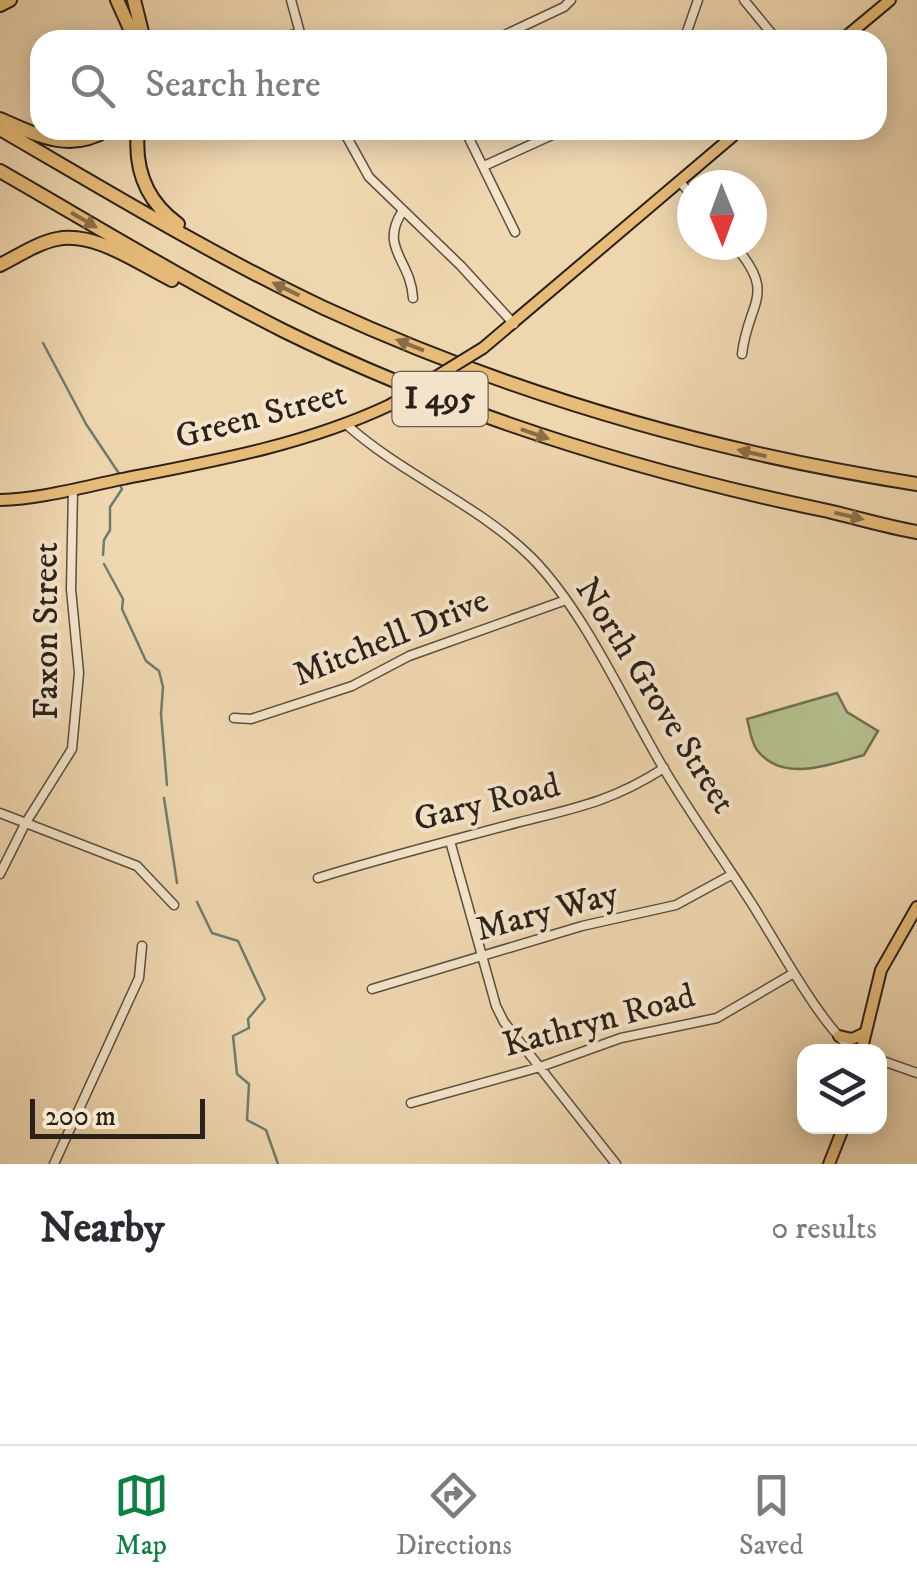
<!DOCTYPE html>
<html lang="en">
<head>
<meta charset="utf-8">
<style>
	body { margin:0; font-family:"IM FELL DW Pica",serif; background:#f2f2f3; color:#2b2b33 }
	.controls { position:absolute; right:30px; bottom:30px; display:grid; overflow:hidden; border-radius:20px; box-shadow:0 5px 25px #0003 }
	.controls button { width:90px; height:90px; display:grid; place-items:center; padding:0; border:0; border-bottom:2px solid #e1e1e2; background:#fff; color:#2b2b33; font:50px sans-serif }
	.compass { position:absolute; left:677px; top:170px; width:90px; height:90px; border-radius:50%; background:#fff; box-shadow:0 5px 25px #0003; rotate:179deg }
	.scale { position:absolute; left:30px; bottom:25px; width:175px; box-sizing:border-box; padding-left:10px; border:5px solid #2a2219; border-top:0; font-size:28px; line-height:35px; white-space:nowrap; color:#2a2219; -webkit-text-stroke:8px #f4e4cb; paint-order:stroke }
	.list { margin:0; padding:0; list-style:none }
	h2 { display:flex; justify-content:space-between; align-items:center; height:130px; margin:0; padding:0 40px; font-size:42px }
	h2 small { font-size:32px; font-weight:400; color:#7c7c81 }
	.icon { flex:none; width:55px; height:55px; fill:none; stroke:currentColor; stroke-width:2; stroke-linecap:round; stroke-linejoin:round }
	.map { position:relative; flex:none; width:917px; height:1164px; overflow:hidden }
	.search { position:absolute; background:#fff; box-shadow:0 5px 25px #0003; left:30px; right:30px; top:30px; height:110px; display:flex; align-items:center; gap:25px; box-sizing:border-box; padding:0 35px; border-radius:30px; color:#7c7c81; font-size:38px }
	.sheet { height:280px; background:#fff }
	nav { display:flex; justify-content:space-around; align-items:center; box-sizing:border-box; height:140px; border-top:2px solid #e1e1e2; background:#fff; font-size:28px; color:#7c7c81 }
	nav a { display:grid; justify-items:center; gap:5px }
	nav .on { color:#0b8043 }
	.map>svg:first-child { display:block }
	.green { fill:#b5be8d; stroke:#707053; stroke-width:2.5 }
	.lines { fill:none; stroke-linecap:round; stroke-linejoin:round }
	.stream { stroke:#6d7d6f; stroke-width:2.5 }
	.minor-casing { stroke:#5b4f3e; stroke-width:11 }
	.major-casing { stroke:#2a2219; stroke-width:14 }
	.highway-casing { stroke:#2a2219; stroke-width:16 }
	.minor { stroke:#f4e4cb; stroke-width:8 }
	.major { stroke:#e7bb78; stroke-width:10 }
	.highway { stroke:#e7bb78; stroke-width:12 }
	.major-bridge-casing { stroke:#2a2219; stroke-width:14; stroke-linecap:butt }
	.major-bridge { stroke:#e7bb78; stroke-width:10 }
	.oneway { fill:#886e48 }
	.labels { text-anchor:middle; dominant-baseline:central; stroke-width:8; stroke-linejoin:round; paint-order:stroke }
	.shield { fill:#f4e4cb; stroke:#675c4e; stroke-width:2.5 }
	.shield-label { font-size:32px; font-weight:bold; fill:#2a2219 }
	.street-label { font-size:35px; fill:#2a2219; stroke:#f4e4cb }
</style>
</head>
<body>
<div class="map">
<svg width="917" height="1164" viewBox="0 0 917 1164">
	<rect width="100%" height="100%" fill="#eed6af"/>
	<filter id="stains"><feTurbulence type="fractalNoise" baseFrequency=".002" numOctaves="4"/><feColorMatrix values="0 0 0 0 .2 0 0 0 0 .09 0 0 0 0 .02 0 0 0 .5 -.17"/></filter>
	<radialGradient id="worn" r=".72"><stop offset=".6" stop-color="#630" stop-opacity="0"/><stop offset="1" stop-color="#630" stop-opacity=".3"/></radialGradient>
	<path class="green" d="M 837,693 L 847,712 L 878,731 L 864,755 C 831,764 783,784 757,750 C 751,742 750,729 747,719 Z"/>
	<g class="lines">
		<path class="stream" d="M 43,343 L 86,424 L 120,475
			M 103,555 L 104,540 L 110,530 L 110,507 L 122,489 L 121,487
			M 104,564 L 123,599 L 122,609 L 146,661 L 159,671 L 163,687 L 161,714 L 167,785
			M 164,798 L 177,883
			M 197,902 L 212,933 L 238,941 L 265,999 L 248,1019 L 249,1028 L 233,1036 L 237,1074 L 249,1084 L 247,1120 L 266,1130 L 278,1164"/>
		<g class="minor-casing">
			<path id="minor" d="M 291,0 L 302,40
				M 744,0 L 777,40
				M 280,40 L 299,32
				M 494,40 L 564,7 L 571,0
				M 684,40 L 698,0
				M 343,130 L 369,177 L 461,266 L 514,324
				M 465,130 L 515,232
				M 484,166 L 563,130
				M 681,183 L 692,196
				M 402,212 C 379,248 411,260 413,298
				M 734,245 C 778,295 748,301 742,354
				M 347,425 C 404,476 478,504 532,558 C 584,611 623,699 661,764 C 689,812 722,857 752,904 C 774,938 825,1034 857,1052
				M 234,718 L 251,719 L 352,686 L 409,656 L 566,600
				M 0,813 L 137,866 L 174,905
				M 450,841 L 496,1006 L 504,1022 L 616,1164
				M 0,874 L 25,824 L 72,749 L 79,673 L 71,589 L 73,489
				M 318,878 C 385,857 453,840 520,822 C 576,808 613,801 664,768
				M 372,989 L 582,926 L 676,905 L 731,875
				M 880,1060 L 917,1073
				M 411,1103 L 540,1067 L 621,1038 L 717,1018 L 794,973
				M 54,1164 L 139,978 L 142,946"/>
		</g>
		<g class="major-casing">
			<path id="major" d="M 842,40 L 890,0
				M 483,348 L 740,130
				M 0,500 C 40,499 83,487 122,479 C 214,461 305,445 390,405
				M 839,1036 L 852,1039 L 865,1033
				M 861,1052 L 881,970 L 917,907
				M 829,1164 L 844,1126"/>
		</g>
		<g class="highway-casing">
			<path id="highway" d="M 117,0 L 135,40
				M 134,0 L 144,40
				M 0,5 L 10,0
				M 0,119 C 37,135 69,153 107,130
				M 0,129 C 107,191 212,255 324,308 C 513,395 712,452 917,484
				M 138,130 C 134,169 146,201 178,224
				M 0,171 C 94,225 187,282 284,331 C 457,416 640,472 828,511 C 858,518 887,527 917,532
				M 0,265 C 18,256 37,243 57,239 C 95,231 139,264 172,280"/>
		</g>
		<use href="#minor" class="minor"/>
		<use href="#major" class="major"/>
		<use href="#highway" class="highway"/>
		<g class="major-bridge-casing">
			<path id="major-bridge" d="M 390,405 L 483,348"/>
		</g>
		<use href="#major-bridge" class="major-bridge"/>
	</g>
	<defs><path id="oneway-solid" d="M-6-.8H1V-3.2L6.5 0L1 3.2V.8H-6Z" transform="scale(2.5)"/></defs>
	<g class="oneway">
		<use href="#oneway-solid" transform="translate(84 220) rotate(30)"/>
		<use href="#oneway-solid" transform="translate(286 289) rotate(-154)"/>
		<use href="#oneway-solid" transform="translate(410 345) rotate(-158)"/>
		<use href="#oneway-solid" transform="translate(535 434) rotate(19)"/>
		<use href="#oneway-solid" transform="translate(752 453) rotate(-167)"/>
		<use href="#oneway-solid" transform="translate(849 516) rotate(13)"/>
	</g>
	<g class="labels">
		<rect class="shield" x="392.5" y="372" width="95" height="54" rx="8"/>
		<g class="shield-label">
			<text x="440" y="399">I 495</text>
		</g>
		<g class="street-label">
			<text transform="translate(261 416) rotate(-15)">Green Street</text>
			<text transform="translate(47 631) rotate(-90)">Faxon Street</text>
			<text transform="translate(391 638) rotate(-22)">Mitchell Drive</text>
			<text transform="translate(655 696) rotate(58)">North Grove Street</text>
			<text transform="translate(487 803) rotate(-14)">Gary Road</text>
			<text transform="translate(547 912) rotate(-15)">Mary Way</text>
			<text transform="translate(599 1021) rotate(-15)">Kathryn Road</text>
		</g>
	</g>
	<rect width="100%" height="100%" filter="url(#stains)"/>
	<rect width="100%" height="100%" fill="url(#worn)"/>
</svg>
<div class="controls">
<button><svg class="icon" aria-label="layers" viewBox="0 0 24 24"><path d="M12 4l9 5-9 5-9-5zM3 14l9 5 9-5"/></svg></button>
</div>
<svg class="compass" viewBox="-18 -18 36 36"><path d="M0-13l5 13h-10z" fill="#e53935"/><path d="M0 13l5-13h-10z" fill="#7c7c81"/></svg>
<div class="scale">200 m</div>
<div class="search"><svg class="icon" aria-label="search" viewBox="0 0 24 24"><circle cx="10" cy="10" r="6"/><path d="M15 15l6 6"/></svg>Search here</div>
</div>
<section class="sheet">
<h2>Nearby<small>0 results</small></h2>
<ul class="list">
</ul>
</section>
<nav>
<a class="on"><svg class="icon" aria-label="map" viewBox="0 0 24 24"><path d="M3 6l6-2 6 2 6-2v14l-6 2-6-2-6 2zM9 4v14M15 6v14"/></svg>Map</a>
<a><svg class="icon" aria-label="directions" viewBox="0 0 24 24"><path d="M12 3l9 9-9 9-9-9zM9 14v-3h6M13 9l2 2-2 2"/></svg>Directions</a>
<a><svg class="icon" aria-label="saved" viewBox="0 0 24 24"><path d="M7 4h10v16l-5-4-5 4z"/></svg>Saved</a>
</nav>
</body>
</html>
